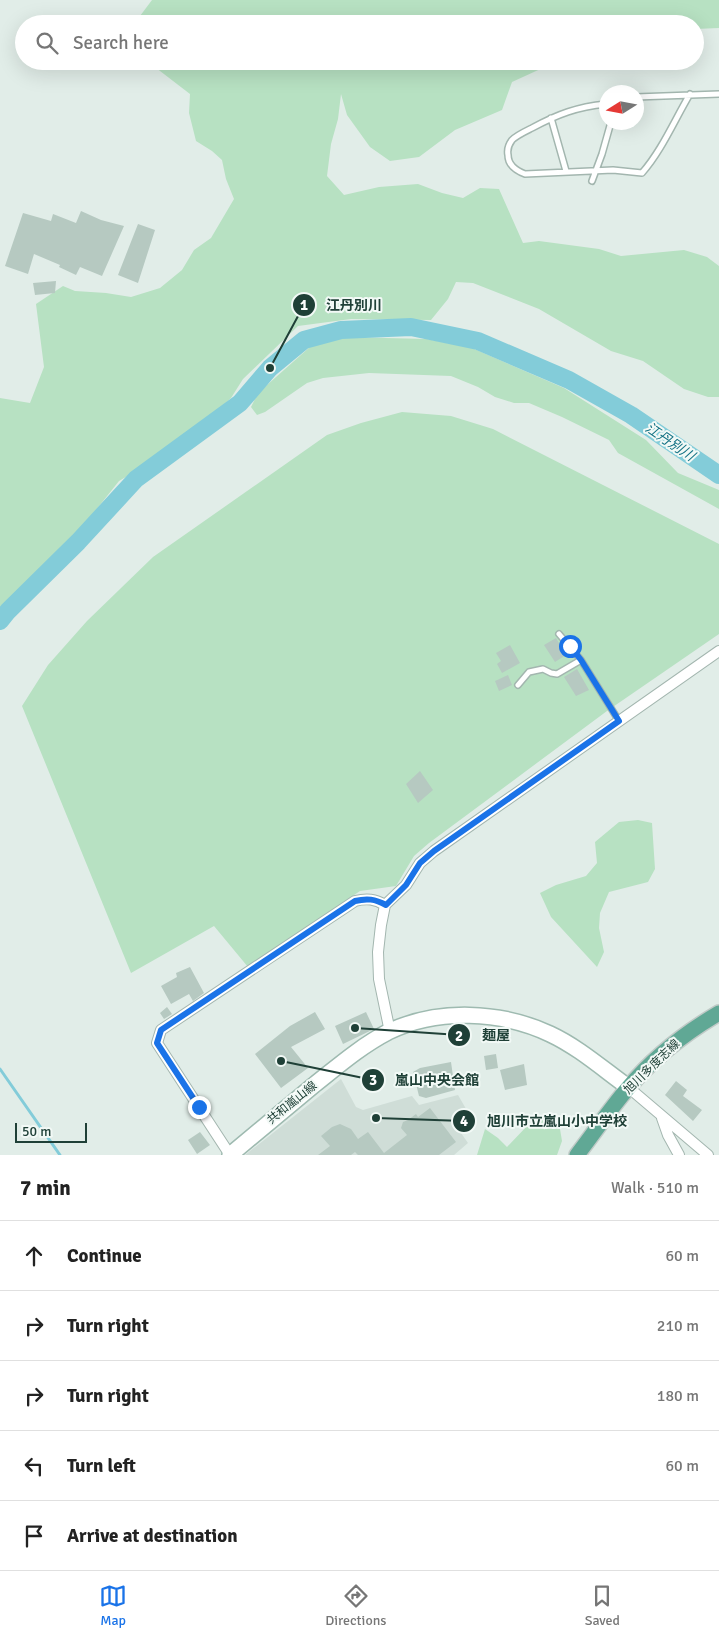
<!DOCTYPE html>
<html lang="en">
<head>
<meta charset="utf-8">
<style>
	body { margin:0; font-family:Signika,"Noto Sans JP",sans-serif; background:#f6f6f6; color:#222 }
	.compass { position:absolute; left:599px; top:85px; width:45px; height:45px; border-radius:50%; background:#fff; box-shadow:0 5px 20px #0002; rotate:259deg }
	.scale { position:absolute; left:15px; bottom:12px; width:72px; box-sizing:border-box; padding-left:5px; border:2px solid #1f4037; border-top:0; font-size:14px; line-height:18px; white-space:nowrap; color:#1f4037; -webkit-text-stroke:4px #f2f9f6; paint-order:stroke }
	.stop { position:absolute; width:15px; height:15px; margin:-11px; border:4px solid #1a73e8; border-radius:50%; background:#fff }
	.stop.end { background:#1a73e8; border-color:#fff; box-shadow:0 1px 5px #0008 }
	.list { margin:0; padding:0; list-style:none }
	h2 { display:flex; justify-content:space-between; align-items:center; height:65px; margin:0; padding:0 20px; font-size:21px }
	h2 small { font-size:16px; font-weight:400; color:#767676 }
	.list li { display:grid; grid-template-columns:32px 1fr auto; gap:15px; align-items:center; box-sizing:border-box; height:70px; padding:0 20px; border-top:1px solid #e0e0e0 }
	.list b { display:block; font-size:19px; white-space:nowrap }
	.list em { font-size:16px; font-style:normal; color:#767676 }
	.icon { flex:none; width:28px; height:28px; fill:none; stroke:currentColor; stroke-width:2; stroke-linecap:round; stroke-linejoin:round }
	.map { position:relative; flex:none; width:719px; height:1155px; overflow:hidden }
	.search { position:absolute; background:#fff; box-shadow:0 5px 20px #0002; left:15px; right:15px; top:15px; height:55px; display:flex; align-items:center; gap:12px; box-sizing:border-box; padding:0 18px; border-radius:28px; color:#767676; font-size:19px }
	.sheet { height:415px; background:#fff }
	nav { display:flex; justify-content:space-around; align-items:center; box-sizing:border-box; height:70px; border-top:1px solid #e0e0e0; background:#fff; font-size:14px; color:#767676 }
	nav a { display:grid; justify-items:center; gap:2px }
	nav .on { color:#1a73e8 }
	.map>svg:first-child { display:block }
	.built { fill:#cfddd7 }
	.green { fill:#b7e1c2 }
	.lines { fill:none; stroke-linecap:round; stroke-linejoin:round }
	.stream { stroke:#83ccd9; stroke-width:3 }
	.river { stroke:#83ccd9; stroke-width:18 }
	.building { fill:#b6c9c1 }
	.service-casing { stroke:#a3b6af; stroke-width:8 }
	.minor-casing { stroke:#a3b6af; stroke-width:12 }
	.secondary-casing { stroke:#9ebab0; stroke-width:18 }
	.primary-casing { stroke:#c0cac7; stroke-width:18 }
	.service { stroke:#fff; stroke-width:5 }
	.minor { stroke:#fff; stroke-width:10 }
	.secondary { stroke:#fff; stroke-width:15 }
	.primary { stroke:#60a895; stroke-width:15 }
	.route { stroke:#1a73e8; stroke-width:6 }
	.labels { text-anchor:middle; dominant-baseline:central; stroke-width:4; stroke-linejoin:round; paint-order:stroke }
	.street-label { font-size:12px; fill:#1f4037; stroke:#f2f9f6 }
	.water-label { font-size:14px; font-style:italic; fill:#127183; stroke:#f2f9f6 }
	.leader { fill:none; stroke:#1f4037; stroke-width:2 }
	.callout-dot { fill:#1f4037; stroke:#f2f9f6; stroke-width:2 }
	.mark-label { font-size:15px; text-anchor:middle; font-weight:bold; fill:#fff }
	.callout-label { font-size:14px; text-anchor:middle; font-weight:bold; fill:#1f4037; stroke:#f2f9f6; stroke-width:4; stroke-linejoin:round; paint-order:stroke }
</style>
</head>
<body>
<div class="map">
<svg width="719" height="1155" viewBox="0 0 719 1155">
	<rect width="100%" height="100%" fill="#e1ede8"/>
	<path class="built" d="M 341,1079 L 356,1107 L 363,1110 L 412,1096 L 419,1105 L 458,1095 L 469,1114 L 454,1123 L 468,1143 L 454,1155 L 245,1155 Z"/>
	<path class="green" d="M 152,0 L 719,0 L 719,28 L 695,29 L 695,24 L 134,24 Z
		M 147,61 L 548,61 L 547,66 L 512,82 L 502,110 L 455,130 L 419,157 L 390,161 L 370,147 L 347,115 L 341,94 L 338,119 L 331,144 L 327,176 L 344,195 L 379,187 L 418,184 L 442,193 L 463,198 L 480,188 L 499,189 L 523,243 L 539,241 L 599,249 L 621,256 L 684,250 L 707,257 L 719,266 L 719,397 L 708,397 L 684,389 L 643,361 L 611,351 L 539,309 L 473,283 L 456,282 L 448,299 L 431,320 L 351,319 L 298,326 L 243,379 L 231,398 L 195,431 L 148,464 L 119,481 L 84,525 L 0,612 L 0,398 L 30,403 L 44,367 L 36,304 L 63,286 L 75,291 L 106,293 L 131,297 L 160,288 L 182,270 L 194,250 L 211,238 L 234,199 L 226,179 L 222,160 L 212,151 L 196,141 L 189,113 L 190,94 Z
		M 344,337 L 427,339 L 472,348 L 564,388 L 646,440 L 678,473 L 719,490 L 719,509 L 618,453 L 609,440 L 562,417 L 529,403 L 514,403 L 495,397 L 478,387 L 451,376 L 369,373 L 323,378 L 307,383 L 265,412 L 257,415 L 251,407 L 258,393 L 311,346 Z
		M 402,412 L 451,416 L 493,429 L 719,544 L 719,634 L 607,711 L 429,843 L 414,856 L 396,886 L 360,891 L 248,967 L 214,926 L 131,973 L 22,706 L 48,665 L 87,621 L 153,557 L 327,435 L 361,423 Z
		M 638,820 L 652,823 L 655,869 L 648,882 L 609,892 L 600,913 L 599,928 L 604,952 L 597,967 L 551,917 L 540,893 L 556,885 L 586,876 L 597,863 L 595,842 L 619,822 Z
		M 545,1117 L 559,1123 L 562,1141 L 557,1155 L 477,1155 L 485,1129 L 498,1138 L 507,1147 L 528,1125 Z"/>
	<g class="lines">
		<path class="stream" d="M 0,1069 L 60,1155"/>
		<path class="river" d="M 0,621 L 8,611 L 78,542 L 136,479 L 240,403 L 270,368 L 304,340 L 341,330 L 411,327 L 478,341 L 569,380 L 631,415 L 719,475"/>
	</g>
	<path class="building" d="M 81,211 L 101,220 L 124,226 L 102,276 L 80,267 L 76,275 L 59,267 L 60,265 L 34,254 L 28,274 L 5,266 L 23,213 L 51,221 L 53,214 L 76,223 Z
		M 138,224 L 155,230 L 138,283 L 118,275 Z
		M 56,281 L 55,293 L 35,295 L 33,283 Z
		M 556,638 L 566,655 L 555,662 L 544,645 Z
		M 510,645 L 520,663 L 502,673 L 497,664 L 501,661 L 496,653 Z
		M 577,669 L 589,690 L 576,696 L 564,677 Z
		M 508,675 L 512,685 L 499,691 L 495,681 Z
		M 420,771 L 433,790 L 418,803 L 406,784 Z
		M 190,967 L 204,993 L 193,1001 L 189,994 L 171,1004 L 161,986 L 177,977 L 176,973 Z
		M 167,1007 L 172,1014 L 164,1019 L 160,1013 Z
		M 315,1012 L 325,1029 L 291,1047 L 308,1068 L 281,1088 L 255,1054 L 290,1026 Z
		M 366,1012 L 374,1029 L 343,1044 L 335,1026 Z
		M 496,1054 L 498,1068 L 486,1070 L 484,1056 Z
		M 451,1062 L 455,1090 L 426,1098 L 419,1096 L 413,1072 L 420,1068 Z
		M 524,1064 L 527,1085 L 505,1090 L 500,1070 Z
		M 676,1081 L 687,1090 L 683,1096 L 702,1110 L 693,1121 L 665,1095 Z
		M 430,1108 L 456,1142 L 439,1155 L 358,1155 L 355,1152 L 351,1155 L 318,1155 L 330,1146 L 321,1136 L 332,1127 L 340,1124 L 351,1129 L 358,1139 L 368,1132 L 384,1153 L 407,1135 L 401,1128 L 403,1122 L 408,1120 L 416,1114 L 418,1117 Z
		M 200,1132 L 210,1145 L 197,1154 L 188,1140 Z"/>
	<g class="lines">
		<g class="service-casing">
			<path id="service" d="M 636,97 L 719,94
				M 606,104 C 577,107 558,114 532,128 C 526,131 517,135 512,140 C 509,144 507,150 508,155 C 508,165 517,171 525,174 L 613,170 L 642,173 C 662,150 674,121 690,94
				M 551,118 L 566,171
				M 592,181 L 602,154 L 611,122
				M 559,634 L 581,660
				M 518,685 L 529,672 L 543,669 L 551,673 L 557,674 L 581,660 L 619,721"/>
		</g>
		<g class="minor-casing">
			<path id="minor" d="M 390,1032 L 379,979 L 378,952 L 381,925 L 385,905 L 406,885 L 420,863 L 434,851 L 719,651
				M 628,1087 L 708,1155
				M 662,1118 L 668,1135 L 679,1155
				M 230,1155 L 157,1043 L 161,1030 L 355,901 C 367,898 375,899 385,905"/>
		</g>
		<g class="secondary-casing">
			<path id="secondary" d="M 230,1155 C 258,1132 286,1108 314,1085 C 338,1066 361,1046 388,1032 C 438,1008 501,1011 550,1034 C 578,1047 603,1069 628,1087"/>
		</g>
		<g class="primary-casing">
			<path id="primary" d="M 577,1155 C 594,1133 610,1109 628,1088 C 653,1058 685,1033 719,1013"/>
		</g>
		<use href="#service" class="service"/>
		<use href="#minor" class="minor"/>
		<use href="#secondary" class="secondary"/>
		<use href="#primary" class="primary"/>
	</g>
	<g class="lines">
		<path class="route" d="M 199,1107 L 157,1043 L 161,1030 L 355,901 C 367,898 375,899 386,905 L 406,885 L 420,863 L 434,851 L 619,721 L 581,660 L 570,646"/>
	</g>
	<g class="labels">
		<g class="street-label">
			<text transform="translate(652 1067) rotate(-44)">旭川多度志線</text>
			<text transform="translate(292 1103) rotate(-39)">共和嵐山線</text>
		</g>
		<g class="water-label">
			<text transform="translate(670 442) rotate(34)">江丹別川</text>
		</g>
	</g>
	<path class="leader" d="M270 368L304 305M355 1028L459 1035M281 1061L373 1080M376 1118L464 1121"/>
	<g class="callout-dot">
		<circle cx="270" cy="368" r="5"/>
		<circle cx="355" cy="1028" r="5"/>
		<circle cx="281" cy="1061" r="5"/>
		<circle cx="376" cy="1118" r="5"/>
		<circle cx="304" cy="305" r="12"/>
		<circle cx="459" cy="1035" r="12"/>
		<circle cx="373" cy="1080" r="12"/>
		<circle cx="464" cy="1121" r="12"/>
	</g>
	<g class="mark-label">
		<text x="304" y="310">1</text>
		<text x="459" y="1041">2</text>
		<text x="373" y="1085">3</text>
		<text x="464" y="1126">4</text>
	</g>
	<g class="callout-label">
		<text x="354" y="310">江丹別川</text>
		<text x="496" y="1040">麺屋</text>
		<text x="437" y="1085">嵐山中央会館</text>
		<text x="557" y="1126">旭川市立嵐山小中学校</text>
	</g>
</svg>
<svg class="compass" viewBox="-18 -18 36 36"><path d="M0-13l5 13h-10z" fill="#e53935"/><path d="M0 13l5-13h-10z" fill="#767676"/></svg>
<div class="scale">50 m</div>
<div class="stop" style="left:570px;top:646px"></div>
<div class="stop end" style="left:199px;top:1107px"></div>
<div class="search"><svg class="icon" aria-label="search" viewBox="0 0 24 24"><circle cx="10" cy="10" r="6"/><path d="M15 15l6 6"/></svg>Search here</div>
</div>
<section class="sheet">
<h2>7 min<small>Walk · 510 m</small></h2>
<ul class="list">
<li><svg class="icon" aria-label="ahead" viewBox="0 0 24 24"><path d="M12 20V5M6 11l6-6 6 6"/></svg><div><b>Continue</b></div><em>60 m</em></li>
<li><svg class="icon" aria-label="right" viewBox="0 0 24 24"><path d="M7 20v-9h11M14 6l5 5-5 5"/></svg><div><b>Turn right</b></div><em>210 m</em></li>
<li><svg class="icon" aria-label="right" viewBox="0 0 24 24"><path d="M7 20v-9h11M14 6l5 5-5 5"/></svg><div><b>Turn right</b></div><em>180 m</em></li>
<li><svg class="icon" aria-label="left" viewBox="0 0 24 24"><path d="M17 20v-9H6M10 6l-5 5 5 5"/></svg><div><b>Turn left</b></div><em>60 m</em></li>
<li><svg class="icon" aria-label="arrive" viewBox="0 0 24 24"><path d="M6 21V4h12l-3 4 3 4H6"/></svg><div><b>Arrive at destination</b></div></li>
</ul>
</section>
<nav>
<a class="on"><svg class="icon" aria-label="map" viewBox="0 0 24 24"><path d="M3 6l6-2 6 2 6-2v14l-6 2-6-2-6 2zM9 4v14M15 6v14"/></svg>Map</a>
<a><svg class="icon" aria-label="directions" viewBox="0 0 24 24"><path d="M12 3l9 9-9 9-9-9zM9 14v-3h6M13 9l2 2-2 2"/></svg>Directions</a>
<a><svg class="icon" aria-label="saved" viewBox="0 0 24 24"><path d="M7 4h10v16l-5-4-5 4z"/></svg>Saved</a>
</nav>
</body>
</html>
